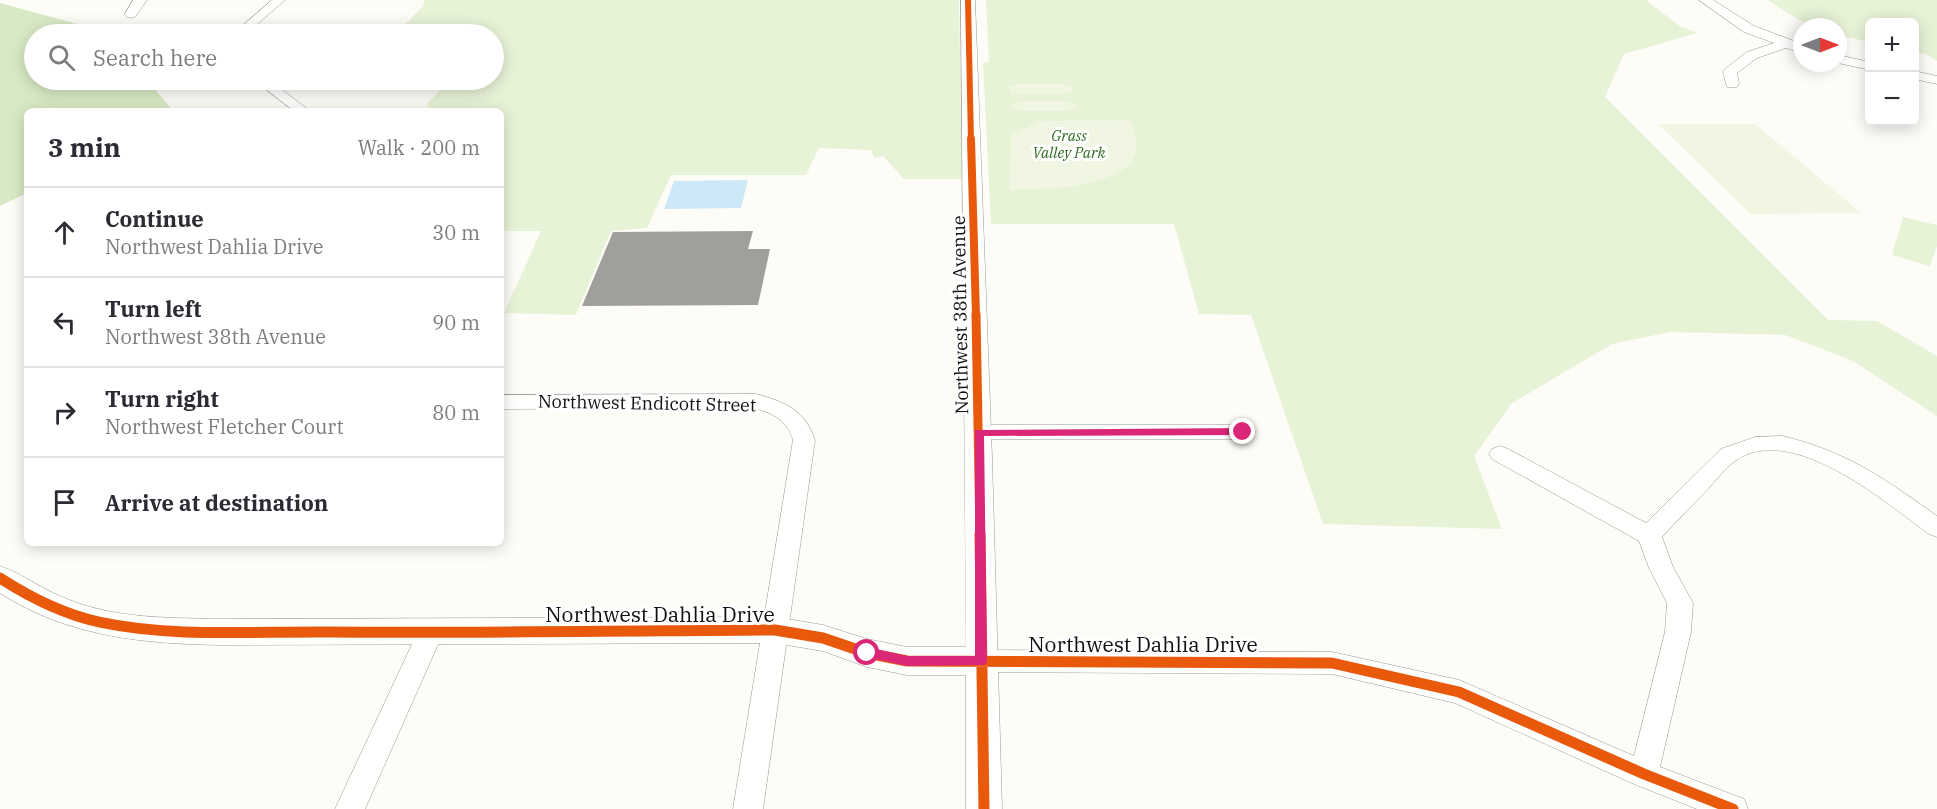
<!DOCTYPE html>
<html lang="en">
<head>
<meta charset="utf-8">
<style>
	body { margin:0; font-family:"IBM Plex Serif",serif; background:#f2f2f3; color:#2b2b33 }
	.controls { position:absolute; right:18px; top:18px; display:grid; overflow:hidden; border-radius:9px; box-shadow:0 3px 15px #0003 }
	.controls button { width:54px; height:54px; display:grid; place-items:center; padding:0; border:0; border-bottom:2px solid #e1e1e2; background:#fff; color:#2b2b33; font:30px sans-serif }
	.compass { position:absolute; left:1793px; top:18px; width:54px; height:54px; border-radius:50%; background:#fff; box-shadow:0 3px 15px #0003; rotate:90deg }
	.stop { position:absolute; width:18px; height:18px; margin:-14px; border:4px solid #db2777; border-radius:50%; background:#fff }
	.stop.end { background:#db2777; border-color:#fff; box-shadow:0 2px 6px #0008 }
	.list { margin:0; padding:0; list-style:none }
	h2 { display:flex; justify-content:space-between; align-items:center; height:78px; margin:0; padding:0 24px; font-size:26px }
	h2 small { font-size:20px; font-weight:400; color:#7c7c81 }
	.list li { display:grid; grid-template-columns:39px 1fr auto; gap:18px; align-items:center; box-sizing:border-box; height:90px; padding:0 24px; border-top:2px solid #e1e1e2 }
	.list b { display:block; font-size:22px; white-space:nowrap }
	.list p { margin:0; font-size:20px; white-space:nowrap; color:#7c7c81 }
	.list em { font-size:20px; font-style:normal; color:#7c7c81 }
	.icon { flex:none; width:33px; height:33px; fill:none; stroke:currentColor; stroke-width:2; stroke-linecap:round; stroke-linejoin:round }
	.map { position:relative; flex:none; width:1937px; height:809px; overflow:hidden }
	.search { position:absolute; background:#fff; box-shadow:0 3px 15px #0003; left:24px; top:24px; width:480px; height:66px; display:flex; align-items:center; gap:15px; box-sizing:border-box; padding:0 21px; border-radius:33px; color:#7c7c81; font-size:22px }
	.panel { position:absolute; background:#fff; box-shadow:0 3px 15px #0003; left:24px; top:108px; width:480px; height:438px; border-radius:9px }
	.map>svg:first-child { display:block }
	.green { fill:#e7f3d7 }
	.forest { fill:#d8eac5 }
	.pitch { fill:#f0f6e1 }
	.water { fill:#cde8f7 }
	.building { fill:#a19f9c }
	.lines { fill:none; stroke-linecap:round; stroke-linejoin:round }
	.minor-casing { stroke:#979795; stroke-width:1 }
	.tertiary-casing { stroke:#979795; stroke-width:1 }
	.minor { fill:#fffffe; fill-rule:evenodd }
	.tertiary { fill:#fffffe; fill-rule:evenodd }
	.cycleway-far3-casing { stroke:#fff; stroke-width:8 }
	.cycleway-far2-casing { stroke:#fff; stroke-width:10 }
	.cycleway-far1-casing { stroke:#fff; stroke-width:13 }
	.cycleway-casing { stroke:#fff; stroke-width:15 }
	.cycleway-far3 { stroke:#e8590c; stroke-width:6 }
	.cycleway-far2 { stroke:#e8590c; stroke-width:8 }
	.cycleway-far1 { stroke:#e8590c; stroke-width:9 }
	.cycleway { stroke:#e8590c; stroke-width:11 }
	.route { fill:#db2777 }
	.labels { text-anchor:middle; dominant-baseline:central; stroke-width:6; stroke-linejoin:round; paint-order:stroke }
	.far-park-label { font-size:15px; font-style:italic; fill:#2f6b1f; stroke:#fff }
	.street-label { font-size:18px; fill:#111; stroke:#fff }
	.near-street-label { font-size:21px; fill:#111; stroke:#fff }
</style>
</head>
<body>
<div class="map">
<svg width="1937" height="809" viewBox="0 0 1937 809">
	<rect width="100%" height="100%" fill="#fdfcf7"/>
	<path class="green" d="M 425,0 L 959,0 L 962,179 L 904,179 L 883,156 L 874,158 L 871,150 L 819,148 L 806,175 L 671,175 L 647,228 L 611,231 L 576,315 L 504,313 L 541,231 L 501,231 L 501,111 L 429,111 L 427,104 L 449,80 L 494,80 L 494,34 L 397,33 L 423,6 Z
		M 986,0 L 1646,0 L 1678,25 L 1697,33 L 1624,54 L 1605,97 L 1828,320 L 1877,321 L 1937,356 L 1937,416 L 1853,361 L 1785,335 L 1670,332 L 1612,344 L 1512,403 L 1474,456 L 1502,529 L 1323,524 L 1251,315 L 1199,314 L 1174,224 L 991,224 L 983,63 L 989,62 Z
		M 1768,0 L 1937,0 L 1937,61 L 1926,54 L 1915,52 L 1914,22 L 1870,22 L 1869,42 L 1838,35 L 1838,27 C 1804,27 1795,18 1768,0 Z
		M 1903,217 L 1937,225 L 1937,246 L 1930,266 L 1892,255 Z"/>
	<path class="forest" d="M 0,3 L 114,34 L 34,34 L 34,80 L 147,80 L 173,111 L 27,111 L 27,193 L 0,206 Z"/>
	<path class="pitch" d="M 1016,84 L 1065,84 L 1065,86 L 1072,86 L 1073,92 L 1066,92 L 1066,94 L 1017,94 L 1017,92 L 1010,92 L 1009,86 L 1016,86 Z
		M 1018,101 L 1067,101 L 1068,103 L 1075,103 L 1076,109 L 1069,109 L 1069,111 L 1019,111 L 1018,109 L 1011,109 L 1011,103 L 1018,103 Z
		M 1129,120 C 1169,187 1048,191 1009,189 L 1011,135 L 1040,121 Z
		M 1658,124 L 1755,124 L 1861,213 L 1751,214 Z"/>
	<path class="water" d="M 748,180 L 741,208 L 664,209 L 674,181 Z"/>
	<path class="building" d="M 753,231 L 748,249 L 770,249 L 758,305 L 582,306 L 613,232 Z"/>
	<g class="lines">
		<g class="minor-casing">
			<path id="minor" d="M 133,0 L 147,0 L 135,17 L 127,17 L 125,14 Z
				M 272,0 L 285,0 L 246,34 L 233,34 Z
				M 1699,0 L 1713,0 L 1754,26 L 1802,44 L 1802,53 L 1786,48 L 1757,58 L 1737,73 L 1739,84 L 1737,87 L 1727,87 L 1723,72 L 1725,69 L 1747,52 L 1774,43 L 1744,32 Z
				M 1838,55 L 1870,62 L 1870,70 L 1838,63 Z
				M 1914,71 L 1937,76 L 1937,84 L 1914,79 Z
				M 254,80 L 269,80 L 310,111 L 294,111 Z
				M 756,394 C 785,402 805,410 815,440 L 763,809 L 733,809 L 793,440 C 787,420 774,414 755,408 L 501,409 L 501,395 Z
				M 979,425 L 1243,425 L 1251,427 L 1254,432 L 1251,437 L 1243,439 L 979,439 L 971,437 L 968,432 L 971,427 Z
				M 1782,436 C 1846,451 1885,479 1937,516 L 1937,537 L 1929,534 C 1885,502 1791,421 1735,461 C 1725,468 1717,479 1709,488 C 1694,504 1677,520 1662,537 L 1673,567 L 1693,603 L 1691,632 L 1660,767 L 1744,799 L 1748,809 L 1697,809 L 1634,784 L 1455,703 L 1332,674 L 981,672 L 972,669 L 968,661 L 972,653 L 981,650 L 1332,652 L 1459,680 L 1634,756 L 1665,632 L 1667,603 L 1649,568 L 1639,541 L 1492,459 L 1489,454 L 1492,449 L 1500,446 L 1508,449 L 1646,523 L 1721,449 L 1755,437 Z
				M 430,622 L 439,625 L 443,633 L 365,809 L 335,809 L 421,625 Z"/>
		</g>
		<g class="tertiary-casing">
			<path id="tertiary" d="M 961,0 L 975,0 L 992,458 L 1002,809 L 966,809 L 966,675 L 907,675 L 867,667 L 823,651 L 775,643 L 223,645 C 145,644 68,637 0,593 L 0,566 C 23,574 43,590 67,599 C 115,619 172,618 223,619 L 775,617 L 823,625 L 867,639 L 907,647 L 966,647 Z"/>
		</g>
		<use href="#minor" class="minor"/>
		<use href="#tertiary" class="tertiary"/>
		<g class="cycleway-far3-casing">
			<path id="cycleway-far3" d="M 968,0 L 971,141"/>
		</g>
		<g class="cycleway-far2-casing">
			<path id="cycleway-far2" d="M 971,139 L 976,316"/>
		</g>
		<g class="cycleway-far1-casing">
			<path id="cycleway-far1" d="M 976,314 L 980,535"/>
		</g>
		<g class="cycleway-casing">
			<path id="cycleway" d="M 980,534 L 984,809
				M 0,578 C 31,598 63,614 99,622 C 174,638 254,631 330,632 C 478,633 627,631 775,630 L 823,638 L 867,653 L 907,661 L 1332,663 L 1459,692 L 1644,774 L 1733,809"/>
		</g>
		<use href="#cycleway-far3" class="cycleway-far3"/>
		<use href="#cycleway-far2" class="cycleway-far2"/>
		<use href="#cycleway-far1" class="cycleway-far1"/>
		<use href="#cycleway" class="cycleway"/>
	</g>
	<path class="route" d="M 1243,428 L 1248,432 L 1243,435 L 984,436 L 987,661 L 985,665 L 907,666 L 862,656 L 861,653 L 867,647 L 907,656 L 975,656 L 975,430 Z"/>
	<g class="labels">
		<g class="far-park-label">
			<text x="1069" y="135">Grass<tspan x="1069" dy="17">Valley Park</tspan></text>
		</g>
		<g class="street-label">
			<text transform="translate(960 315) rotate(-91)">Northwest 38th Avenue</text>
			<text transform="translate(647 403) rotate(1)">Northwest Endicott Street</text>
		</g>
		<g class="near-street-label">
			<text x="660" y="614">Northwest Dahlia Drive</text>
			<text x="1143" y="644">Northwest Dahlia Drive</text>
		</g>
	</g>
</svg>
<div class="controls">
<button>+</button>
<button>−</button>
</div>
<svg class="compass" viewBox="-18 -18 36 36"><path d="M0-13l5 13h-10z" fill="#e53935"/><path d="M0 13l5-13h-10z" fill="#7c7c81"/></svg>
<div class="stop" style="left:867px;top:653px"></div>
<div class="stop end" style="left:1243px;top:432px"></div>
<div class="search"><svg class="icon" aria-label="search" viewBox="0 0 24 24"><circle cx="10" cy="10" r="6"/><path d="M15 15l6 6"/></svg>Search here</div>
<section class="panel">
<h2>3 min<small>Walk · 200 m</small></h2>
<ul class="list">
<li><svg class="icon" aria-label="ahead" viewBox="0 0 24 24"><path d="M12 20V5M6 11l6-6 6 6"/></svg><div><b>Continue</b><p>Northwest Dahlia Drive</p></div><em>30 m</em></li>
<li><svg class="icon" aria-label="left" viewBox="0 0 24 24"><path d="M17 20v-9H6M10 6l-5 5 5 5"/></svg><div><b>Turn left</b><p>Northwest 38th Avenue</p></div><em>90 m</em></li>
<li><svg class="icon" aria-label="right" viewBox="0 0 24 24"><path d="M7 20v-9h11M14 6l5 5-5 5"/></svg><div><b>Turn right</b><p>Northwest Fletcher Court</p></div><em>80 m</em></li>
<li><svg class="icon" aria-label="arrive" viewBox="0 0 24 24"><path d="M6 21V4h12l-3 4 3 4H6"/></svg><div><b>Arrive at destination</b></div></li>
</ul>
</section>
</div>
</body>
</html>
